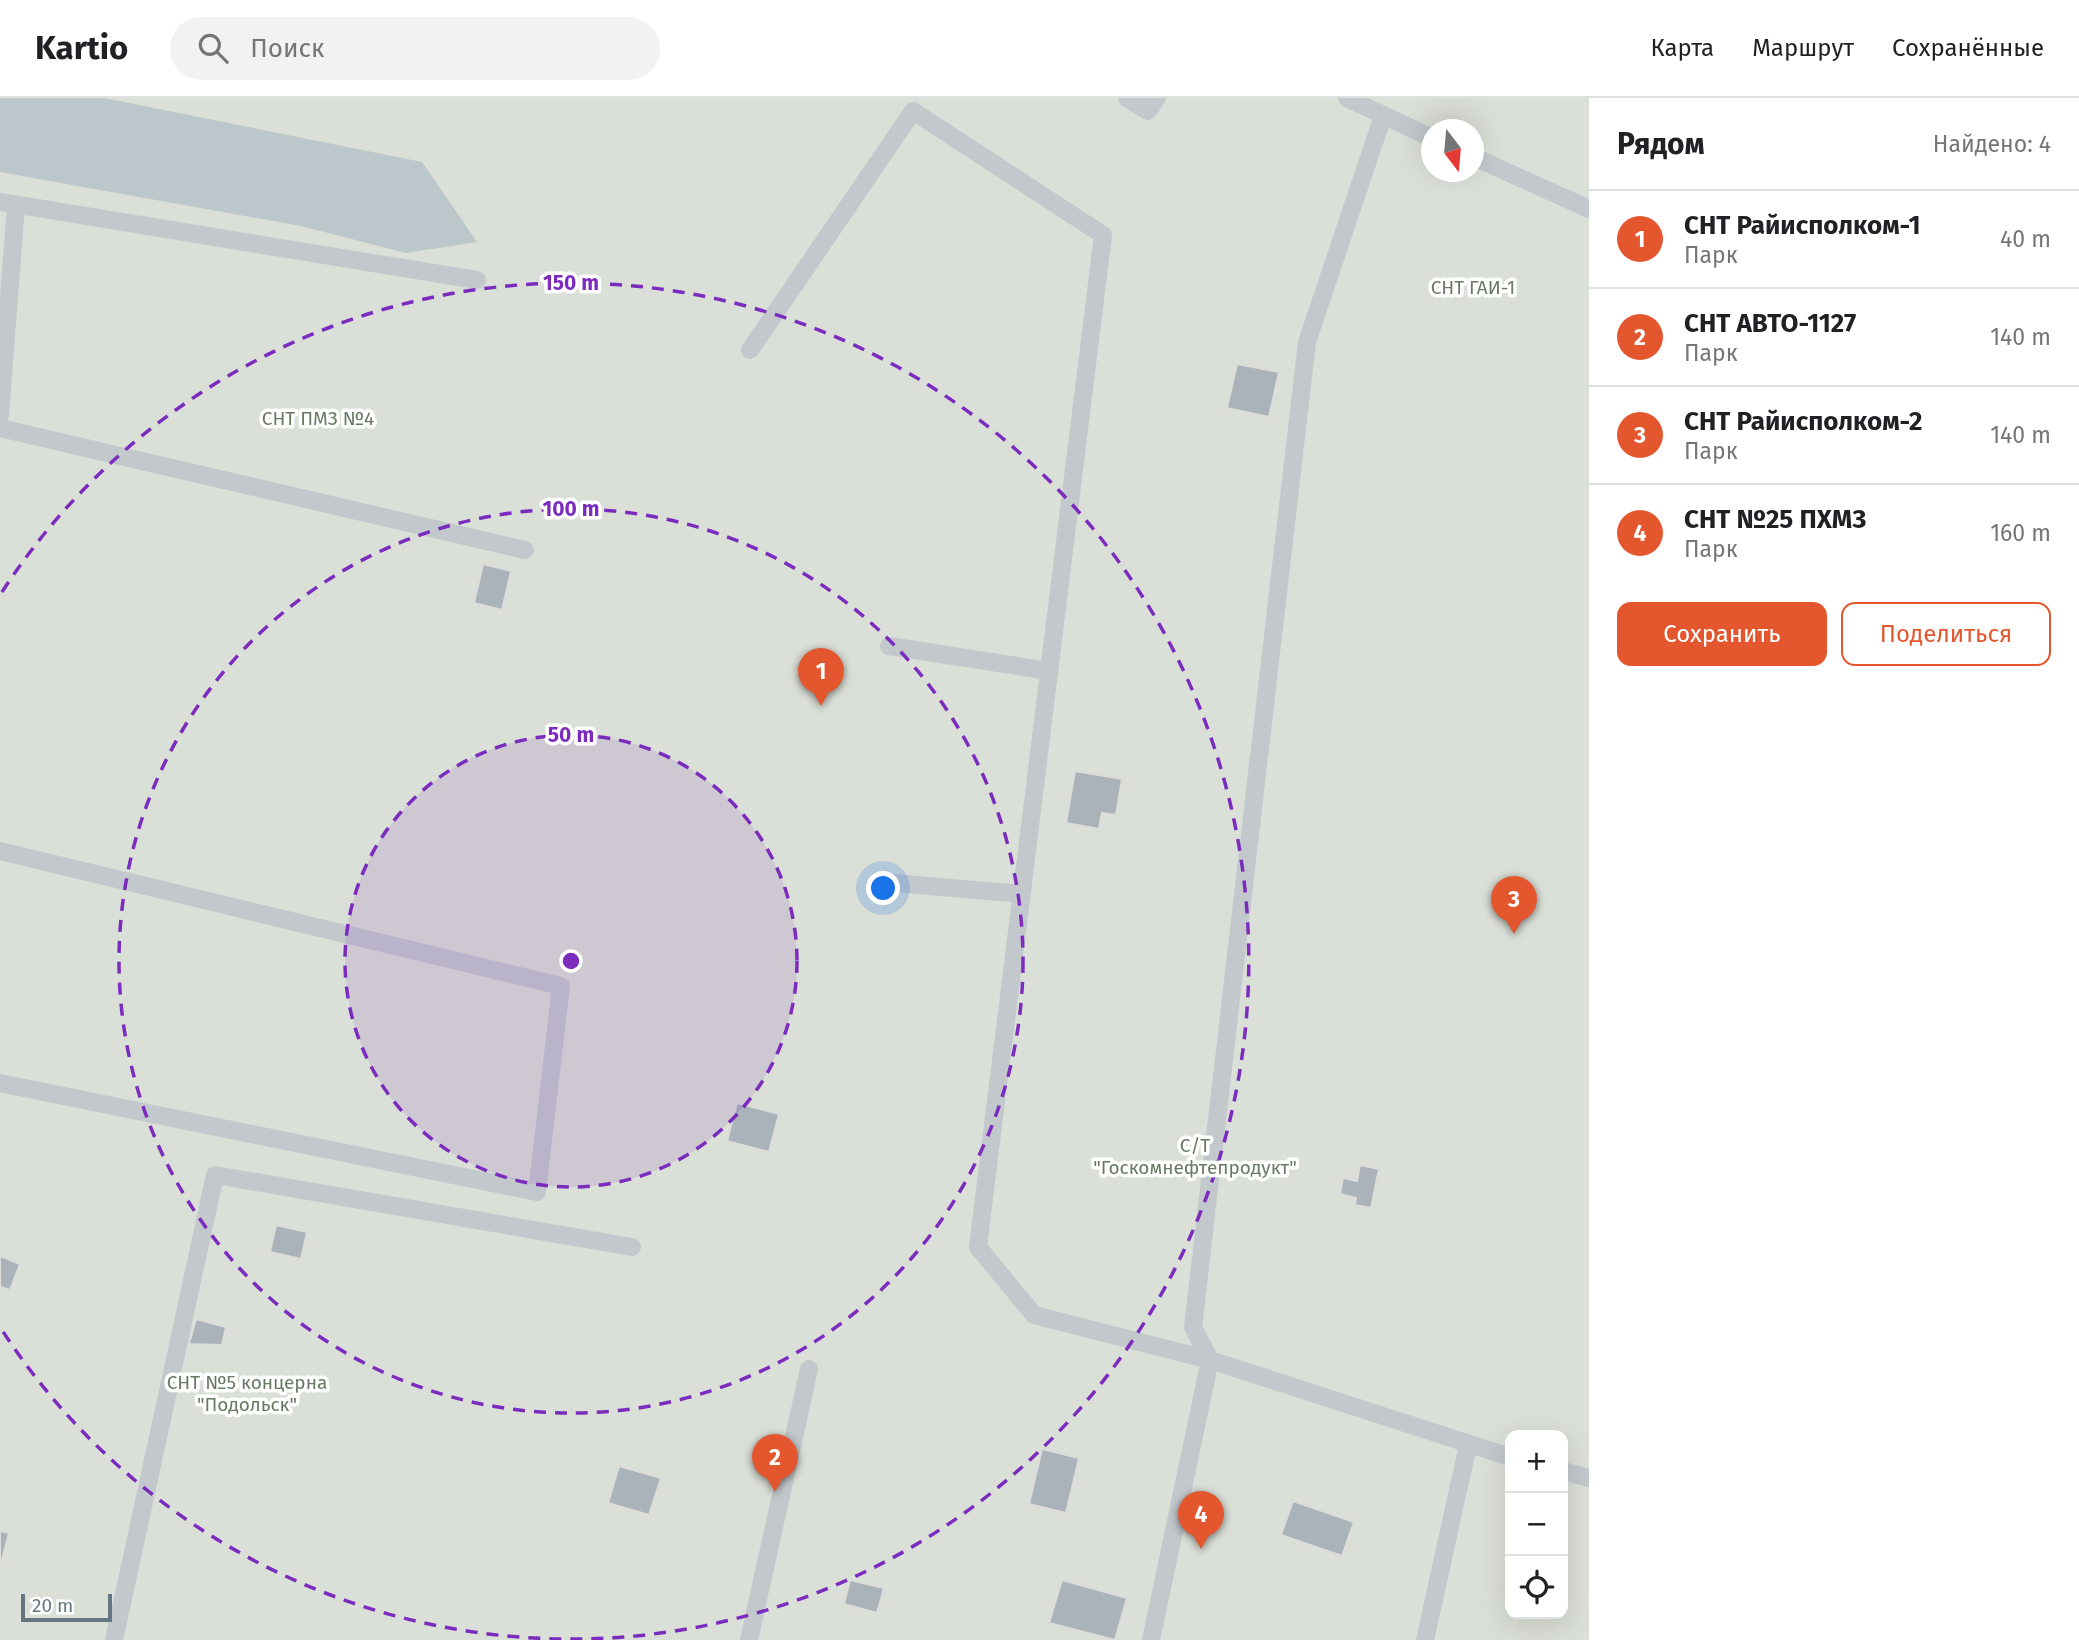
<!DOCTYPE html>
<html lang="ru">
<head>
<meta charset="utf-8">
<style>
	body { margin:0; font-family:"Fira Sans",sans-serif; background:#f2f2f2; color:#202124 }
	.controls { position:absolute; right:21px; bottom:21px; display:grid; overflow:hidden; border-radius:14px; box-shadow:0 7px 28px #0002 }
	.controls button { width:63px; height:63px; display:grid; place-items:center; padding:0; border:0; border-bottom:2px solid #e0e0e0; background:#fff; color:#202124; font:35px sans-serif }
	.compass { position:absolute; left:1421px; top:21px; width:63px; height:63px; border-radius:50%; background:#fff; box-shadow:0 7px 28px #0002; rotate:164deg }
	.scale { position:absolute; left:21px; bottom:18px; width:91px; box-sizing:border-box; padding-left:7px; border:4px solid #657683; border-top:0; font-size:19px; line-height:24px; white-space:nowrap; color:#657683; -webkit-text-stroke:5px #fff; paint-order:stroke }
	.you { position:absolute; left:884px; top:791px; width:24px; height:24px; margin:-18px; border:5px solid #fff; border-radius:50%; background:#1a73e8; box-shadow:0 0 0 10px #1a73e833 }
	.badge { display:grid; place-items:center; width:46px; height:46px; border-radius:50%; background:#e4572e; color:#fff; font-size:23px; font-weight:700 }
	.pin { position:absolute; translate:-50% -58px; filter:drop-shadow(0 2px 4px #0008) }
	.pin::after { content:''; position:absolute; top:37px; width:24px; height:21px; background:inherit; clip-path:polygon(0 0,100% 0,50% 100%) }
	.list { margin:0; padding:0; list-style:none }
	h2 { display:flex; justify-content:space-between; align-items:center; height:91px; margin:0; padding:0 28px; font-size:30px }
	h2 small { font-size:23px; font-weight:400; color:#757577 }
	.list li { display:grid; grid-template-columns:46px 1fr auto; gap:21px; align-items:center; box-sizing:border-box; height:98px; padding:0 28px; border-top:2px solid #e0e0e0 }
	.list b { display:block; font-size:26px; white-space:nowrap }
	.list p { margin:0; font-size:23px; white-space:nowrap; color:#757577 }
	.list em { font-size:23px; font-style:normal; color:#757577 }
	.actions { display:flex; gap:14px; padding:21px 28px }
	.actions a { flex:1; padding:16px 0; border:2px solid #e4572e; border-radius:14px; text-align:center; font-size:24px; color:#e4572e }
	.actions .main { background:#e4572e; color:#fff }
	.icon { flex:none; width:38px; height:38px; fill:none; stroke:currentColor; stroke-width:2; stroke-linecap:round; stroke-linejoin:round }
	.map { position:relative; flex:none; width:1589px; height:1542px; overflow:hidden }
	header { display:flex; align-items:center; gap:42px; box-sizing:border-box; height:98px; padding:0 35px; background:#fff; border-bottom:2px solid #e0e0e0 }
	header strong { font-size:33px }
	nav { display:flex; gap:38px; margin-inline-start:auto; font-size:24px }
	.search { width:490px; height:63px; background:#f2f2f2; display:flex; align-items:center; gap:18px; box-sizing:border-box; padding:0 24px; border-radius:38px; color:#757577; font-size:26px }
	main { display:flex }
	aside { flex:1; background:#fff }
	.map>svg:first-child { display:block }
	.green { fill:#dadfd7; fill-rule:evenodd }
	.water { fill:#bbc7cb }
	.building { fill:#aab3b9; stroke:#dcdcda; stroke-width:2 }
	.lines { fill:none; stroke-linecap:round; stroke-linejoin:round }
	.service { stroke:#c3c8cc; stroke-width:18 }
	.ring { fill:none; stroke:#7b2cbf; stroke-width:3.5; stroke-dasharray:12 9 }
	.labels { text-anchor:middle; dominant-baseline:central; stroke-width:7; stroke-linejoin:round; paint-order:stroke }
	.park-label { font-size:19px; fill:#687a64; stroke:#fff }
	.centre { fill:#7b2cbf; stroke:#fff; stroke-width:3.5 }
	.ring-label { font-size:21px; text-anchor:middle; font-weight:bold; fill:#7b2cbf; stroke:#fff; stroke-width:7; stroke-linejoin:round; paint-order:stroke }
</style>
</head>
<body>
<header>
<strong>Kartio</strong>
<div class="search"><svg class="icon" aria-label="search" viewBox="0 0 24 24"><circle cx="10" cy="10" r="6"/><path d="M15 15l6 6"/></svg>Поиск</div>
<nav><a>Карта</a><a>Маршрут</a><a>Сохранённые</a></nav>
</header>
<main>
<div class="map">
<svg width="1589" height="1542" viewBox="0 0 1589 1542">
	<rect width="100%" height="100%" fill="#fafaf8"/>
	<path class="green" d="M 0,0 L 1589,0 L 1589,1542 L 0,1542 ZM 1432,32 L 1474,32 L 1474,74 L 1432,74 ZM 1510,1337 L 1563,1337 L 1563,1516 L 1510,1516 Z"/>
	<path class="water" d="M 0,0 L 104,0 L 422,64 L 477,144 L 406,155 L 301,128 L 0,74 Z"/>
	<path class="building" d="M 1237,266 L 1279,274 L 1269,319 L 1227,310 Z
		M 483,466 L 511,473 L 502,512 L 474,505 Z
		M 1075,673 L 1122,681 L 1116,717 L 1102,715 L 1099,731 L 1066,725 Z
		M 737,1005 L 779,1016 L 769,1054 L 727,1043 Z
		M 1360,1067 L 1379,1071 L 1371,1110 L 1355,1107 L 1356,1100 L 1340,1096 L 1343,1080 L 1357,1083 Z
		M 276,1127 L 307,1134 L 301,1161 L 270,1154 Z
		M 0,1158 L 20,1166 L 10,1192 L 0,1189 Z
		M 196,1221 L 226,1229 L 222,1247 L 189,1246 Z
		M 1042,1351 L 1079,1360 L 1066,1415 L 1029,1406 Z
		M 619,1368 L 661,1380 L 649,1417 L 608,1405 Z
		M 1293,1403 L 1354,1424 L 1342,1458 L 1281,1437 Z
		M 0,1433 L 9,1435 L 1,1466 L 0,1466 Z
		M 850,1482 L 884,1490 L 877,1515 L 844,1506 Z
		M 1062,1482 L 1127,1500 L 1115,1542 L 1049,1525 Z"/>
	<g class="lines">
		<path class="service" d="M 1127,0 L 1148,13 L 1157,0
			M 1347,0 L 1432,40
			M 1474,59 L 1589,111
			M 0,104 L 477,182
			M 750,252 L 913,13 L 1103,137 L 978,1149 L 1034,1217 L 1210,1262 L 1510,1359
			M 0,317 L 16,107
			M 0,330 L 525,452
			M 889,548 L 1049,573
			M 0,753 L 561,888 L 537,1094 L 0,985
			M 883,784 L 1021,796
			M 1563,1373 L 1589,1380
			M 114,1542 L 215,1077 L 632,1149
			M 749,1542 L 809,1271
			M 1151,1542 L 1210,1262 L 1193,1229 L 1307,244 L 1383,18
			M 1425,1542 L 1468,1347"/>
	</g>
	<circle cx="571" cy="863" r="226" fill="#7b2cbf" fill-opacity=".12"/>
	<g class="ring">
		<circle cx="571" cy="863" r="226"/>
		<circle cx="571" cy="863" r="452"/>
		<path d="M2 494A678 678 0 1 1 2 1232"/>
	</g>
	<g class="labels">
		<g class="park-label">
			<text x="1473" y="189">СНТ ГАИ-1</text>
			<text x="318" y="320">СНТ ПМЗ №4</text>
			<text x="1195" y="1047">С/Т<tspan x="1195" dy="22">"Госкомнефтепродукт"</tspan></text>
			<text x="247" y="1284">СНТ №5 концерна<tspan x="247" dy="22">"Подольск"</tspan></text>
		</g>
	</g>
	<circle cx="571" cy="863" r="10" class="centre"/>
	<g class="ring-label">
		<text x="571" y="192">150 m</text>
		<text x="571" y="418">100 m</text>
		<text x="571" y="644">50 m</text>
	</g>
</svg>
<div class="controls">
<button>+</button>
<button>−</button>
<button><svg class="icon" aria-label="locate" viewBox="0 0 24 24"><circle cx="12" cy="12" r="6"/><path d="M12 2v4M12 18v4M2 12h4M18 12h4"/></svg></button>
</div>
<svg class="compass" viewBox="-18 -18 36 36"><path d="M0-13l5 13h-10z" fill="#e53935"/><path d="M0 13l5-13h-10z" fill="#757577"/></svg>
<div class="scale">20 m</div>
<div class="you"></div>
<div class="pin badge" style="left:821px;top:608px">1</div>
<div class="pin badge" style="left:775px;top:1394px">2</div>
<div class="pin badge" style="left:1514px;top:836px">3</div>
<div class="pin badge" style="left:1201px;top:1451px">4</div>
</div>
<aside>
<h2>Рядом<small>Найдено: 4</small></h2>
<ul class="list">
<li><span class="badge">1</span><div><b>СНТ Райисполком-1</b><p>Парк</p></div><em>40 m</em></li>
<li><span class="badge">2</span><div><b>СНТ АВТО-1127</b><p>Парк</p></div><em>140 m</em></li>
<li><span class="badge">3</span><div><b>СНТ Райисполком-2</b><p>Парк</p></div><em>140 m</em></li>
<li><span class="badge">4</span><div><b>СНТ №25 ПХМЗ</b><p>Парк</p></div><em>160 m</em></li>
</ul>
<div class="actions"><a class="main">Сохранить</a><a>Поделиться</a></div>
</aside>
</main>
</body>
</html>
